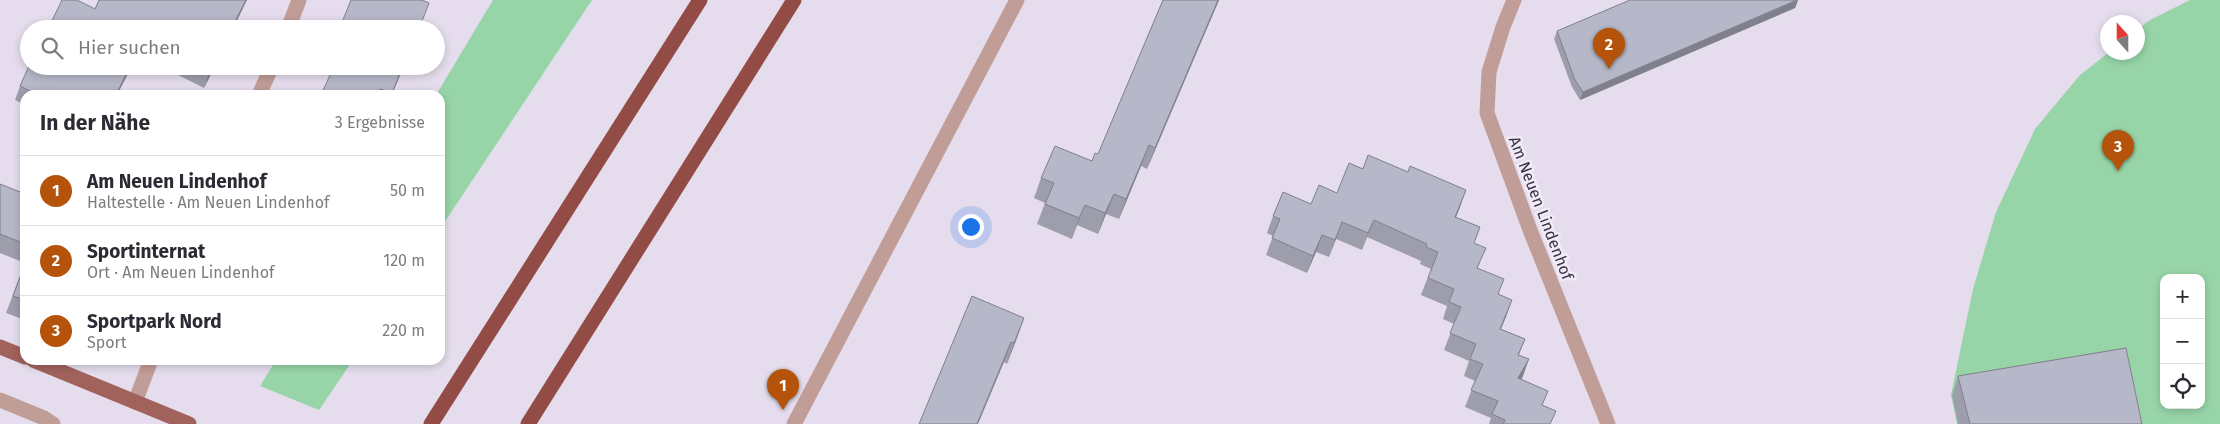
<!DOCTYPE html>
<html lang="de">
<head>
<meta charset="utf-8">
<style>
	body { margin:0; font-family:"Fira Sans",sans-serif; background:#f2f2f3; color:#2b2b33 }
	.controls { position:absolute; right:15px; bottom:15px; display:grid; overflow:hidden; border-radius:10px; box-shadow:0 2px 8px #0003 }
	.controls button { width:45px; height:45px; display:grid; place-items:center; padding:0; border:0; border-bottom:1px solid #e1e1e2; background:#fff; color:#2b2b33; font:25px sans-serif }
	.compass { position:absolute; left:2100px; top:15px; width:45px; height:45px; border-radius:50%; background:#fff; box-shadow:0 2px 8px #0003; rotate:339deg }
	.you { position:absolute; left:970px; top:226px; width:18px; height:18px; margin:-12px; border:4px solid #fff; border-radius:50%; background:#1a73e8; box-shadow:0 0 0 8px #1a73e833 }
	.badge { display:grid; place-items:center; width:32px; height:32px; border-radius:50%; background:#b45309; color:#fff; font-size:16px; font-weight:700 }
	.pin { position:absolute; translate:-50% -41px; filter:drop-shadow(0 1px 2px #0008) }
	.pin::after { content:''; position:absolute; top:26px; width:18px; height:15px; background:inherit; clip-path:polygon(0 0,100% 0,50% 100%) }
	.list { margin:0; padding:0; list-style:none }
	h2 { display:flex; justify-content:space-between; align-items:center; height:65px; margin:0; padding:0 20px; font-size:21px }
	h2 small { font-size:16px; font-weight:400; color:#7c7c81 }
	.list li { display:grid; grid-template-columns:32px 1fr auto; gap:15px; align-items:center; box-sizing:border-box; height:70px; padding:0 20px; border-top:1px solid #e1e1e2 }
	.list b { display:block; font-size:19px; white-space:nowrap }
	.list p { margin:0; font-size:16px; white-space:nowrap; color:#7c7c81 }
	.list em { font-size:16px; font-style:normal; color:#7c7c81 }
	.icon { flex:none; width:28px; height:28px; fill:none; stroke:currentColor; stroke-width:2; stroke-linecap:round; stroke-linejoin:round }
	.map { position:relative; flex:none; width:2220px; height:424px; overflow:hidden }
	.search { position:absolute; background:#fff; box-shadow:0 2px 8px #0003; left:20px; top:20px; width:425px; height:55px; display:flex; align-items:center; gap:12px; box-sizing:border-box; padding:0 18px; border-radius:28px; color:#7c7c81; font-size:19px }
	.panel { position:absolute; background:#fff; box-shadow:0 2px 8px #0003; left:20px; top:90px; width:425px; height:275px; border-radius:15px }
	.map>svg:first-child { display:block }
	.green { fill:#97d5a8; fill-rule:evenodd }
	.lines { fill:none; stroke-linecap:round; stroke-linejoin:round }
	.minor { stroke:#c19d98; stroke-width:15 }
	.major { stroke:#a0625b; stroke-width:15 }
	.highway { stroke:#934c45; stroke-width:15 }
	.wall { fill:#9d9dac }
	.shaded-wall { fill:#7f808c }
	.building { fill:#b6b7c8; stroke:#7f808c }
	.labels { text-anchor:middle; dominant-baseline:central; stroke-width:5; stroke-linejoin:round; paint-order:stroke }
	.street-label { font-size:16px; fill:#37333a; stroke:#f2eafa }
</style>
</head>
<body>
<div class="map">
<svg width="2220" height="424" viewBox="0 0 2220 424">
	<rect width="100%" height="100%" fill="#e5dded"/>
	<path class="green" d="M 493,0 L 592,0 L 440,229 L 440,95 L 436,95 Z
		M 2190,0 L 2220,0 L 2220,424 L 1957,424 L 1951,395 L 1973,289 L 1996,212 L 2035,129 L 2080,75 L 2108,53 L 2138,52 L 2138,30 L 2148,21 ZM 2164,278 L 2201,278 L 2201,405 L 2164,405 Z
		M 276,360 L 353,360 L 319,410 L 260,386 Z"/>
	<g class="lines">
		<path class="minor" d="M 1514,0 L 1503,27 L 1489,72 L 1487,113 L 1530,230 L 1608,424
			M 288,29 L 299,0
			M 259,95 L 272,66
			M 0,400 L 44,418 L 53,424
			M 135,402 L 151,360
			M 794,424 L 1017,0"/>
		<path class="major" d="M 0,347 L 25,357
			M 33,360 L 189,424"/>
		<path class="highway" d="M 431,424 L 700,0
			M 528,424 L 794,0"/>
	</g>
	<path class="wall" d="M 1163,0 L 1219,0 L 1147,169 L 1141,166 L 1119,219 L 1106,214 L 1098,234 L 1077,225 L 1072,239 L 1037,224 L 1045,203 L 1034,198 L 1041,178 L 1092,161 L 1098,154 Z
		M 1798,0 L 1795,8 L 1580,100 L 1572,87 L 1554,39 L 1557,31 Z
		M 160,66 L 215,66 L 204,88 Z
		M 404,66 L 392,95 L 321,95 Z
		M 20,86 L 117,95 L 25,95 L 25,105 L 15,100 Z
		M 0,184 L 25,194 L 25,263 L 0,253 Z
		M 1337,193 L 1460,207 L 1456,217 L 1474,243 L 1478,268 L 1499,294 L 1506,317 L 1501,329 L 1525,339 L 1519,355 L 1523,376 L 1521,380 L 1543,405 L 1551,424 L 1489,424 L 1491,418 L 1465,407 L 1475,381 L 1464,376 L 1469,361 L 1444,350 L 1454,324 L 1443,319 L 1447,306 L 1421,295 L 1431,269 L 1420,264 L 1421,261 L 1367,237 L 1362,250 L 1336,239 L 1329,257 L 1316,252 L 1307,273 L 1266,255 L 1273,236 L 1267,233 L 1273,216 L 1311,204 Z
		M 25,263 L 25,320 L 6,313 Z
		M 1024,318 L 1007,364 L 1004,362 L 919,424 Z
		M 1958,376 L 2142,424 L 1958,424 L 1952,395 Z"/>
	<path class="shaded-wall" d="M 246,0 L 247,0 L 245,4 L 233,29 L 231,29 Z
		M 1218,0 L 1219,0 L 1147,169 L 1155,148 Z
		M 1798,0 L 1795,8 L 1580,100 L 1583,92 Z
		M 130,66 L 132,66 L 117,95 L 116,95 Z
		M 213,66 L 215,66 L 204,88 L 209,74 Z
		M 403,66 L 404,66 L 391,95 Z
		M 1149,145 L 1141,166 L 1119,219 L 1126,199 Z
		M 1466,190 L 1460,207 L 1449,234 L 1455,217 Z
		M 1114,194 L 1098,234 L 1105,213 Z
		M 1085,205 L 1077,225 L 1072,239 L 1079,218 Z
		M 1374,220 L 1367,237 L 1362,250 L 1368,233 Z
		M 1342,222 L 1336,239 L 1329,257 L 1335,240 Z
		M 1322,235 L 1316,252 L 1307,273 L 1313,256 Z
		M 1512,300 L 1506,317 L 1493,346 L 1500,329 Z
		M 1024,318 L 1017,338 L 1007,364 L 1014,343 Z
		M 1011,342 L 1004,362 L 978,424 L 977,424 Z
		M 1529,359 L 1523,376 L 1512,396 L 1518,378 Z"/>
	<path class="building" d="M 62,0 L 77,0 L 95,9 L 99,0 L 246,0 L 231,29 L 48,29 Z
		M 351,0 L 422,0 L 429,3 L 419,29 L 345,29 L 340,27 Z
		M 1163,0 L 1218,0 L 1155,148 L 1149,145 L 1126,199 L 1114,194 L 1105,213 L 1085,205 L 1079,218 L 1045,204 L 1054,183 L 1041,178 L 1055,146 L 1092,161 L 1095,153 L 1098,154 Z
		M 1630,0 L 1797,0 L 1583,92 L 1575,80 L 1557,31 Z
		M 29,66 L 130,66 L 116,95 L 38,95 L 20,86 Z
		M 193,66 L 213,66 L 209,74 Z
		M 334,66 L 403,66 L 392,93 L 380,89 L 378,95 L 321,95 Z
		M 1368,155 L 1408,172 L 1410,166 L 1466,190 L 1455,217 L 1480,227 L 1474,243 L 1486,248 L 1477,268 L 1504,279 L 1498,294 L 1512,300 L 1500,329 L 1525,339 L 1518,355 L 1529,359 L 1518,378 L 1548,391 L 1542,405 L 1556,411 L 1550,424 L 1503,424 L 1505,420 L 1492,414 L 1498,401 L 1471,390 L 1483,364 L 1470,359 L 1476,344 L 1450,333 L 1461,307 L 1449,302 L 1454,289 L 1428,278 L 1438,252 L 1426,247 L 1427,244 L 1374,220 L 1368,233 L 1342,222 L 1335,240 L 1322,235 L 1313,256 L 1272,238 L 1280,219 L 1273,216 L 1283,192 L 1311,204 L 1319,185 L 1337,193 L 1349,163 L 1363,169 Z
		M 0,184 L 25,194 L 25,244 L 0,234 Z
		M 25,263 L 25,300 L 13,296 Z
		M 972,296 L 1024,318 L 1014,343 L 1011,342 L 977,424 L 919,424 Z
		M 2126,348 L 2142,424 L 1970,424 L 1958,376 Z"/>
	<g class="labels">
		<g class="street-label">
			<text transform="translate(1541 208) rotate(69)">Am Neuen Lindenhof</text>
		</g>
	</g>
</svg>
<div class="controls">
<button>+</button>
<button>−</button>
<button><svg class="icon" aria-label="locate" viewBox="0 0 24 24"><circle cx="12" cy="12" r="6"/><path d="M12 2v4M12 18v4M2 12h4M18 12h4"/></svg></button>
</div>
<svg class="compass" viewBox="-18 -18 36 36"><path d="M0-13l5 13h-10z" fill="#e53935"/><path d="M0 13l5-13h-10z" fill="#7c7c81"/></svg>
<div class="you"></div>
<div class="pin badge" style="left:783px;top:410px">1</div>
<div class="pin badge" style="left:1609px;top:69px">2</div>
<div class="pin badge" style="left:2118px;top:171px">3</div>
<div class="search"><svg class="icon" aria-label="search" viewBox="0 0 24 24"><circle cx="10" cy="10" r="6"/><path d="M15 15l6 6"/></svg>Hier suchen</div>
<section class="panel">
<h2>In der Nähe<small>3 Ergebnisse</small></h2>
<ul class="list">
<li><span class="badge">1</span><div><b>Am Neuen Lindenhof</b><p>Haltestelle · Am Neuen Lindenhof</p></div><em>50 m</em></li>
<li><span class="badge">2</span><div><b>Sportinternat</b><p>Ort · Am Neuen Lindenhof</p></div><em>120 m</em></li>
<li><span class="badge">3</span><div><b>Sportpark Nord</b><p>Sport</p></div><em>220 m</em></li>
</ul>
</section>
</div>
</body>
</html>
